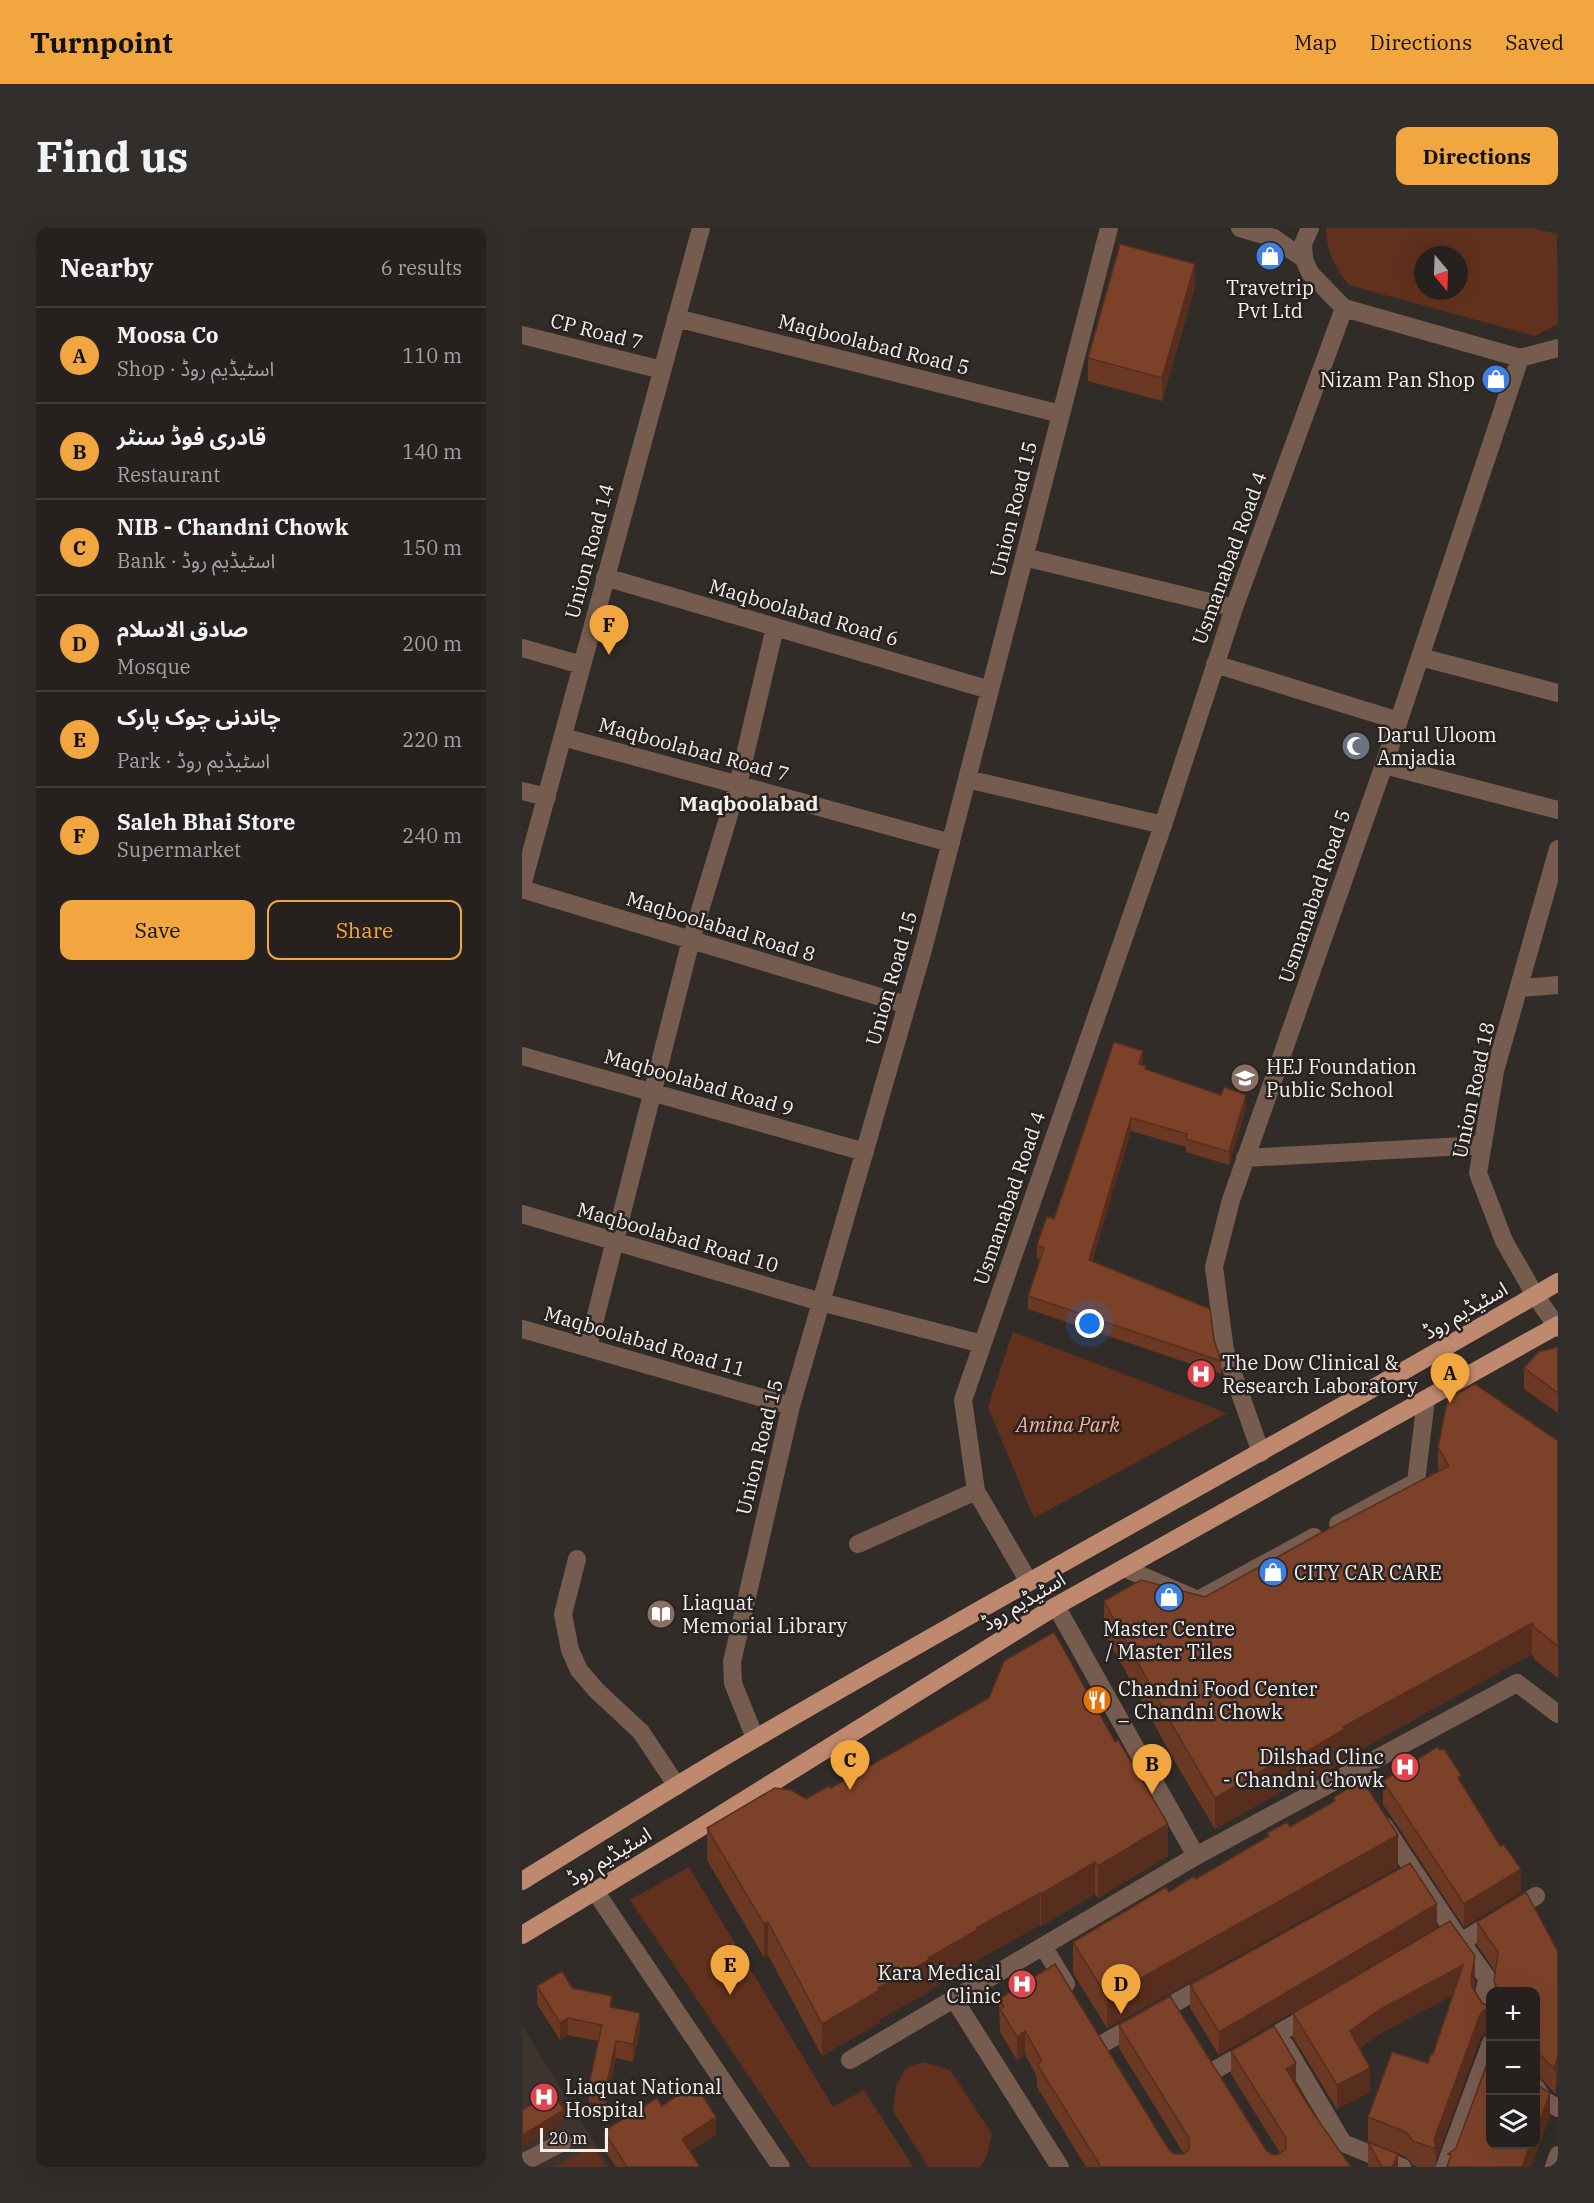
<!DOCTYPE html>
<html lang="en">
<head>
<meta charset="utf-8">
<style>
	body { margin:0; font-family:"IBM Plex Serif","Noto Sans Arabic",serif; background:#322e2c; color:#f1f3f6 }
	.controls { position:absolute; right:18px; bottom:18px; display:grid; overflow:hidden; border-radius:12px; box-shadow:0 6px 24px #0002 }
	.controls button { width:54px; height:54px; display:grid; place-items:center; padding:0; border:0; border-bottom:2px solid #423e3d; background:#26211f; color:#f1f3f6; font:30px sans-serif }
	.compass { position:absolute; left:892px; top:18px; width:54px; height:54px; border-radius:50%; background:#26211f; box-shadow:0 6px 24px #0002; rotate:161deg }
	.scale { position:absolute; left:18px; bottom:15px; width:68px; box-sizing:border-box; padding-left:6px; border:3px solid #f4f0ee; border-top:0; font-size:16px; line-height:21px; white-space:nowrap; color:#f4f0ee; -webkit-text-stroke:4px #282220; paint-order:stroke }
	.you { position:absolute; left:568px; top:1096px; width:21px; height:21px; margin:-15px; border:4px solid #fff; border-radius:50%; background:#1a73e8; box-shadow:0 0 0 9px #1a73e833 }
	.badge { display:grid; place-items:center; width:39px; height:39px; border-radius:50%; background:#f1a640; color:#111; font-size:20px; font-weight:700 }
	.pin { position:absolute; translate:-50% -50px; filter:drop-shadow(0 2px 3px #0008) }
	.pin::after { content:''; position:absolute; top:32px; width:21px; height:18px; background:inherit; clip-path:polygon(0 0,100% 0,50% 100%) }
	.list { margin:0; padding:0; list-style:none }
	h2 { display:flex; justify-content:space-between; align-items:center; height:78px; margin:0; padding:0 24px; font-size:26px }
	h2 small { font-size:20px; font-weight:400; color:#a4a3a4 }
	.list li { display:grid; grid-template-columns:39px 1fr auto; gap:18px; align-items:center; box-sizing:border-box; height:96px; padding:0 24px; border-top:2px solid #423e3d }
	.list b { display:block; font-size:22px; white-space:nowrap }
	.list p { margin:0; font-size:20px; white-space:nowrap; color:#a4a3a4 }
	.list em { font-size:20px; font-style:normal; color:#a4a3a4 }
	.actions { display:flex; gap:12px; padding:18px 24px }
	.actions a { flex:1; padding:14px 0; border:2px solid #f1a640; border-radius:12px; text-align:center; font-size:21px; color:#f1a640 }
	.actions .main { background:#f1a640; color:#111 }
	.icon { flex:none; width:33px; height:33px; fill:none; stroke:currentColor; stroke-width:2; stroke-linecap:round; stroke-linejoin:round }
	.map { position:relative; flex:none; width:1036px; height:1939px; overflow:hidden; border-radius:12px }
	header { display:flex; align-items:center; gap:36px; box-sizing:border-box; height:84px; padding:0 30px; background:#f1a640; color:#111 }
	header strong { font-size:28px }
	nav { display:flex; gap:33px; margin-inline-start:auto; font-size:21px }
	.intro { display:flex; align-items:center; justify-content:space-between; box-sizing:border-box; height:144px; padding:0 36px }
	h1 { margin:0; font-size:42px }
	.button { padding:15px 27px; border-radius:12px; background:#f1a640; color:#111; font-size:21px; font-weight:700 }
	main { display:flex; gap:36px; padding:0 36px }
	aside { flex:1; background:#26211f; border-radius:12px; box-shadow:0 6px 24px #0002 }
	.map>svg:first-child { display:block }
	.built { fill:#3f332e }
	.green { fill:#61311d; fill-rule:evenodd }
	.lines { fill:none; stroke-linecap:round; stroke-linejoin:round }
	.minor { stroke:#765c4f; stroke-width:18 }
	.major { stroke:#be896f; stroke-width:18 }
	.wall { fill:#6b3923 }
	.shaded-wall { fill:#572e1d }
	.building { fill:#7c4229; stroke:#572e1d; stroke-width:1.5 }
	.labels { text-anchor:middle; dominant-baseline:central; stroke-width:5; stroke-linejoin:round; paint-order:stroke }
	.poi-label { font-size:20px; fill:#f4f0ee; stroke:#282220; text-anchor:start }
	.street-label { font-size:20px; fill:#f4f0ee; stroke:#282220 }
	.park-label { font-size:20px; font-style:italic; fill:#fcb395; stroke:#282220 }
	.neighbourhood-label { font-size:21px; font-weight:bold; fill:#f4f0ee; stroke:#282220 }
</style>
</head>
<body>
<header>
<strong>Turnpoint</strong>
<nav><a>Map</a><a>Directions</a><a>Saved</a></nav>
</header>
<div class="intro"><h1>Find us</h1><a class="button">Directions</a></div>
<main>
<aside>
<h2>Nearby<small>6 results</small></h2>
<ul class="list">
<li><span class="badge">A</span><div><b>Moosa Co</b><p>Shop · اسٹیڈیم روڈ</p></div><em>110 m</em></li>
<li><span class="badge">B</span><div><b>قادری فوڈ سنٹر</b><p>Restaurant</p></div><em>140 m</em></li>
<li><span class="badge">C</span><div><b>NIB - Chandni Chowk</b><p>Bank · اسٹیڈیم روڈ</p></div><em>150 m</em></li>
<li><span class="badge">D</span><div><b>صادق الاسلام</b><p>Mosque</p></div><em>200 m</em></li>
<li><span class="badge">E</span><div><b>چاندنی چوک پارک</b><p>Park · اسٹیڈیم روڈ</p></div><em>220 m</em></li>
<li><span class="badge">F</span><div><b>Saleh Bhai Store</b><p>Supermarket</p></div><em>240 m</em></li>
</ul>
<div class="actions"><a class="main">Save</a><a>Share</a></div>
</aside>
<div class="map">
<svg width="1036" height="1939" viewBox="0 0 1036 1939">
	<rect width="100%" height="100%" fill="#322c29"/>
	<path class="built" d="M 0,1798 L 88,1939 L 0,1939 Z"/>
	<path class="green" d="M 804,0 L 1011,0 L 1035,6 L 1036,96 L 1013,108 L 827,57 C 812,37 805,26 804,0 ZM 901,27 L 937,27 L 937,63 L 901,63 Z
		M 491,1104 L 705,1185 L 512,1290 L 466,1179 Z
		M 167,1639 L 311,1879 L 342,1862 L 391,1939 L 288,1939 L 108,1672 Z
		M 402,1834 L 428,1842 L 470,1906 L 465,1928 L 458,1939 L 406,1939 L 371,1883 L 374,1858 L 384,1840 Z
		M 71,1917 L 84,1939 L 33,1939 Z"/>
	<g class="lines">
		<path class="minor" d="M 718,0 L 752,10 L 782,31 L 788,45 L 822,80 L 998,130 L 1036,120
			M 782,31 L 781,16 L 788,0
			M 154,90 L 539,186
			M 0,107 L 140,142
			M 502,329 L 712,380
			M 83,349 L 468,462
			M 0,420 L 60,437
			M 898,429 L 1036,465
			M 693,436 L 877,493
			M 41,509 L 429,615
			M 862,537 L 1036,582
			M 445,551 L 641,597
			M 0,563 L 25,569
			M 1036,621 L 973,843 L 956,945 L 982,1013 L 1013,1067 L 1036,1100
			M 0,658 L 179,0
			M 0,661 L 385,777
			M 998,760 L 1036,757
			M 0,828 L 343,924
			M 723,930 L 961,917
			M 0,986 L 299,1074 L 460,1116
			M 0,1101 L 269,1178
			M 66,1119 L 169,712 L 216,557 L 253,399
			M 739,1225 L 703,1123 L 692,1039 L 709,972 L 862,537 L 998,130
			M 816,1296 L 894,1254 L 904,1171
			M 336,1316 L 454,1263
			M 55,1331 L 41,1386 L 48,1422 L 57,1442 L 74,1462 L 119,1504 L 155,1558
			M 602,1340 L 676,1372 L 792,1309
			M 507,1354 L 454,1263 L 441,1172 L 641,597 L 712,380 L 822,80
			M 534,1378 L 674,1628
			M 233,1510 L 211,1455 L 210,1434 L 269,1178 L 402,718 L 587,0
			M 862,1598 L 939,1714 L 965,1750 L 960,1778 L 969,1793
			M 73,1663 L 259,1939
			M 939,1714 L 1014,1668
			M 521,1718 L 544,1756
			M 432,1771 L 538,1939
			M 580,1816 L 688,1755
			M 763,1817 L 821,1915 L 880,1939
			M 328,1832 L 674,1628 L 995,1455 L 1036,1486
			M 693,1842 L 790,1786
			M 1014,1860 L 1022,1872 L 1036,1880
			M 0,1935 L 41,1914
			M 923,1939 L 969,1815
			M 1032,1939 L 1036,1927"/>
		<path class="major" d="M 0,1653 C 79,1605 156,1555 236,1509 C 501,1354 771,1209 1036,1054
			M 0,1707 L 176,1601 L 534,1378 L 1036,1097"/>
	</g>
	<path class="wall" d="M 673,59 L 640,173 L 566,153 L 566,130 Z
		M 621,837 L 624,841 L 724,880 L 707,937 L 664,924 L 664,919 L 609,903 L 570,1033 L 692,1112 L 699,1133 L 699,1146 L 506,1081 L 506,1068 L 518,1031 L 515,1030 L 515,1017 L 532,991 Z
		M 1036,1119 L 1036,1185 L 1002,1161 L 1002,1140 Z
		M 1036,1213 L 1036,1450 L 1013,1432 L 1010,1426 L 823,1530 L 823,1533 L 777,1559 L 774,1555 L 693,1601 L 653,1534 L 582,1404 L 582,1373 L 683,1369 L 916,1243 L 916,1219 Z
		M 861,1553 L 939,1554 L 999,1664 L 942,1699 L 861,1576 Z
		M 309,1560 L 646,1628 L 576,1670 L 573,1666 L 519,1698 L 518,1697 L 455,1732 L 455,1735 L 407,1762 L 407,1764 L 358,1791 L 358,1794 L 300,1828 L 246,1727 L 242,1729 L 185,1632 L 185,1600 L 284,1571 Z
		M 812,1569 L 876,1639 L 585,1800 L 551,1745 L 551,1714 L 647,1664 L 674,1651 L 745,1610 L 745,1605 L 768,1599 L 812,1574 Z
		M 955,1694 L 1036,1724 L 1036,1851 L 1034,1858 L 1034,1866 L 1018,1850 L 1014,1850 L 1014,1764 L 972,1764 L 973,1743 L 955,1717 Z
		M 915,1699 L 697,1827 L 668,1780 L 668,1757 Z
		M 953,1753 L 952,1761 L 968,1804 L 962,1806 L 958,1811 L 914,1932 L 914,1939 L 896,1939 L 891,1937 L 884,1929 L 846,1913 L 846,1889 L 906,1835 L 911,1826 L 931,1767 L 857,1806 L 838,1820 L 848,1864 L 815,1881 L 771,1809 L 771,1785 Z
		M 15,1758 L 50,1760 L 90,1779 L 118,1802 L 111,1834 L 94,1830 L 84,1878 L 67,1874 L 67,1857 L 76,1813 L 46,1807 L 38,1812 L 15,1776 Z
		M 477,1771 L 652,1926 L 662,1926 L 597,1820 L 597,1797 L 749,1926 L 755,1927 L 758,1925 L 709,1846 L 709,1823 L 774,1858 L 789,1882 L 829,1939 L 564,1939 L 515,1859 L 515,1849 L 503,1826 L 495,1832 L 478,1804 Z
		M 140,1878 L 194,1907 L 168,1923 L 178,1939 L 94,1939 L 82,1921 L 82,1903 Z
		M 846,1914 L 876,1939 L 847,1939 L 846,1937 Z"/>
	<path class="shaded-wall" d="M 673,36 L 673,59 L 640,173 L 640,150 Z
		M 621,823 L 621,836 L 617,849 L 617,836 Z
		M 724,867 L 724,880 L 707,937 L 707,924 Z
		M 609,890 L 609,903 L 567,1045 L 567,1032 Z
		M 1010,1395 L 1010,1426 L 823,1530 L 823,1533 L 777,1559 L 777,1528 L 821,1499 Z
		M 774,1523 L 774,1555 L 693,1601 L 693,1570 Z
		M 646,1596 L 646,1628 L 576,1670 L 576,1638 Z
		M 876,1607 L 876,1639 L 585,1800 L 585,1769 Z
		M 573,1634 L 573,1666 L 519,1698 L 519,1666 Z
		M 999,1641 L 999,1664 L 942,1699 L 942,1676 Z
		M 518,1665 L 518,1697 L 455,1732 L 455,1735 L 407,1762 L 407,1764 L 358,1791 L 358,1794 L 300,1828 L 300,1796 L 356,1760 L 454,1700 Z
		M 915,1676 L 915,1699 L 697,1827 L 697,1804 Z
		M 246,1694 L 246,1727 L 242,1729 L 242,1696 Z
		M 953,1728 L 953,1753 L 949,1776 L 949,1751 Z
		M 941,1737 L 941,1762 L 857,1806 L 828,1828 L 828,1803 L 857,1782 Z
		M 968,1779 L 968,1804 L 962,1806 L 958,1811 L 914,1932 L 912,1911 L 958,1787 L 962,1782 Z
		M 118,1785 L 118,1802 L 111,1834 L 111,1816 Z
		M 46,1790 L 46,1807 L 38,1812 L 38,1795 Z
		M 503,1803 L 503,1826 L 495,1832 L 495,1809 Z
		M 94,1813 L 94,1830 L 84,1878 L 84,1860 Z
		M 1036,1828 L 1036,1851 L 1034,1858 L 1034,1843 L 1032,1839 Z
		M 774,1835 L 774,1858 L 764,1841 Z
		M 848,1840 L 848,1864 L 815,1881 L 815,1857 Z
		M 1028,1865 L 1028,1888 L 1009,1939 L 1000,1939 L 1008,1917 L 1014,1917 L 1014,1903 Z
		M 42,1882 L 42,1894 L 0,1919 L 0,1907 Z
		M 194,1889 L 194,1907 L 160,1928 L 160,1911 Z
		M 876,1926 L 876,1939 L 870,1939 Z"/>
	<path class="building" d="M 598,16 L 673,36 L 640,150 L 566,130 Z
		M 592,814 L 621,823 L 617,836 L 624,838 L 623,841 L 699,867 L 702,859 L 724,867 L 707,924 L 664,911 L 665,906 L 609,890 L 567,1032 L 688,1081 L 692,1112 L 699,1133 L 506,1068 L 522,1020 L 515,1017 L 525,988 L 532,991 Z
		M 1036,1119 L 1036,1165 L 1002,1140 L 1016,1124 Z
		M 953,1156 L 1036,1213 L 1036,1418 L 1013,1400 L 1010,1395 L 821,1499 L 823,1501 L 777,1528 L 774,1523 L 693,1570 L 653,1502 L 582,1373 L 619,1352 L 683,1369 L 797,1306 L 927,1238 L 916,1219 L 926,1170 Z
		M 532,1404 L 593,1514 L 596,1512 L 646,1596 L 576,1638 L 573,1634 L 519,1666 L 518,1665 L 454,1700 L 455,1702 L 406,1730 L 407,1732 L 356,1760 L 358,1762 L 300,1796 L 246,1694 L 242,1696 L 185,1600 L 253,1560 L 269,1562 L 284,1571 L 307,1558 L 309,1560 L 467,1470 L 482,1433 Z
		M 915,1519 L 918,1522 L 922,1521 L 939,1547 L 936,1550 L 978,1618 L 982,1617 L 999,1641 L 942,1676 L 861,1553 Z
		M 840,1552 L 876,1607 L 585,1769 L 551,1714 L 644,1659 L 647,1664 L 672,1648 L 674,1651 L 747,1608 L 745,1605 L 765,1594 L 768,1599 L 813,1573 L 812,1569 Z
		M 888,1635 L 915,1676 L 697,1804 L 668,1757 Z
		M 1004,1664 L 1036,1724 L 1036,1828 L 1032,1839 L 1034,1843 L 1018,1827 L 1014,1827 L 1014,1764 L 977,1764 L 972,1753 L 976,1724 L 955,1694 Z
		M 928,1693 L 953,1728 L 949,1751 L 950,1759 L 960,1775 L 968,1779 L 962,1782 L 958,1787 L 912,1911 L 914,1921 L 891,1913 L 884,1904 L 846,1889 L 870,1824 L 906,1835 L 909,1826 L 911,1826 L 941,1737 L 857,1782 L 828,1803 L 848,1840 L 815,1857 L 771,1785 Z
		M 533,1736 L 647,1922 L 652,1926 L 662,1926 L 667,1921 L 667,1910 L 597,1797 L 648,1768 L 744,1922 L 749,1926 L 755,1927 L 764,1921 L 764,1910 L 709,1823 L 752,1798 L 774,1835 L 764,1841 L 789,1882 L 829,1939 L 579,1939 L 515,1836 L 520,1833 L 503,1803 L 495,1809 L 478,1781 L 482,1779 L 477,1771 Z
		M 40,1743 L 50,1760 L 90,1768 L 88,1779 L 118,1785 L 111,1816 L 94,1813 L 84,1860 L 67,1857 L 80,1797 L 46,1790 L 38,1795 L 15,1758 Z
		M 969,1825 L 969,1917 L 1008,1917 L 1000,1939 L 925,1939 L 929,1927 L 926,1926 L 934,1920 Z
		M 173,1856 L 194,1889 L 160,1911 L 178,1939 L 105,1939 L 82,1903 L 135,1870 L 140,1878 Z
		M 1014,1856 L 1028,1865 L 1014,1903 Z
		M 31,1864 L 42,1882 L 0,1907 L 0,1882 Z
		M 846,1914 L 876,1926 L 870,1939 L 860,1939 Z"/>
	<defs>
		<g id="shop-disc" transform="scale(1.5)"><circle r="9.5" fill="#3f7fe0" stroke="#282220"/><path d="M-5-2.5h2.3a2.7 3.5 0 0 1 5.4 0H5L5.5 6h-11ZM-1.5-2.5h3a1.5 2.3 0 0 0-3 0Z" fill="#fff"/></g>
		<g id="mosque-disc" transform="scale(1.5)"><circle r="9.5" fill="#6b7280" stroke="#282220"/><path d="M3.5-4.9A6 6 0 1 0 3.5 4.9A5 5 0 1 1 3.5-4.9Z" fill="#fff"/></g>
		<g id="school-disc" transform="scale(1.5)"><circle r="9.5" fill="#8d6e63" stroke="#282220"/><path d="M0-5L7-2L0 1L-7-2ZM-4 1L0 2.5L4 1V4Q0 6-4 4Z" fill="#fff"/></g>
		<g id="hospital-disc" transform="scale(1.5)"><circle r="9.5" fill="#e0444e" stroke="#282220"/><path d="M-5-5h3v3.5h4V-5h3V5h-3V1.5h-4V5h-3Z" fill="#fff"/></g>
		<g id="library-disc" transform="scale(1.5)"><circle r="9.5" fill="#8d6e63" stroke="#282220"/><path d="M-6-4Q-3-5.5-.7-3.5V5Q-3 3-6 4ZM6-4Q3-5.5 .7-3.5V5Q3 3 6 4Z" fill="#fff"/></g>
		<g id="restaurant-disc" transform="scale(1.5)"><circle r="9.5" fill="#e8710a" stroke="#282220"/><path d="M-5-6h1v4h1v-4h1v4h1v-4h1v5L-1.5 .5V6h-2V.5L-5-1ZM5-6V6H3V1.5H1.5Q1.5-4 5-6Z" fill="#fff"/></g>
	</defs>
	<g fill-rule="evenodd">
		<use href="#shop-disc" x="748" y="28"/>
		<use href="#shop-disc" x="974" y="151"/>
		<use href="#mosque-disc" x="834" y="518"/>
		<use href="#school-disc" x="723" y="850"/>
		<use href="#hospital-disc" x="679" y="1146"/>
		<use href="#shop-disc" x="751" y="1344"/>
		<use href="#shop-disc" x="647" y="1369"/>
		<use href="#library-disc" x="139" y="1386"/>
		<use href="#restaurant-disc" x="575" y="1472"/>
		<use href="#hospital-disc" x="883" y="1539"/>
		<use href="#hospital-disc" x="500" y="1756"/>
		<use href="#hospital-disc" x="22" y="1869"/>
	</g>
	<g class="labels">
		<g class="poi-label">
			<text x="748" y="59" text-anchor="middle">Travetrip<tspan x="748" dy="23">Pvt Ltd</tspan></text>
			<text x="953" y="151" text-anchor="end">Nizam Pan Shop</text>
			<text x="855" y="506">Darul Uloom<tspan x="855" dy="23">Amjadia</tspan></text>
			<text x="744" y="838">HEJ Foundation<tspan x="744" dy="23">Public School</tspan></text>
			<text x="700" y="1134">The Dow Clinical &amp;<tspan x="700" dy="23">Research Laboratory</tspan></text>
			<text x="772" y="1344">CITY CAR CARE</text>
			<text x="160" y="1374">Liaquat<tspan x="160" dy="23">Memorial Library</tspan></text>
			<text x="647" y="1400" text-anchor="middle">Master Centre<tspan x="647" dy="23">/ Master Tiles</tspan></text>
			<text x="596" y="1460">Chandni Food Center<tspan x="596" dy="23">_ Chandni Chowk</tspan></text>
			<text x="862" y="1528" text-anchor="end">Dilshad Clinc<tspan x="862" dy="23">- Chandni Chowk</tspan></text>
			<text x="479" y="1744" text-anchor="end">Kara Medical<tspan x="479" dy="23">Clinic</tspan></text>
			<text x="43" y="1858">Liaquat National<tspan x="43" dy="23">Hospital</tspan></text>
		</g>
		<g class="street-label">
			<text transform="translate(75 103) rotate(14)">CP Road 7</text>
			<text transform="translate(352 116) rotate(14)">Maqboolabad Road 5</text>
			<text transform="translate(491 281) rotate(-76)">Union Road 15</text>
			<text transform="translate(67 323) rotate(-75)">Union Road 14</text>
			<text transform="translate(707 330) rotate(-70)">Usmanabad Road 4</text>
			<text transform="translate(282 384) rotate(16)">Maqboolabad Road 6</text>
			<text transform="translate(172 521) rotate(15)">Maqboolabad Road 7</text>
			<text transform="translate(792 668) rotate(-71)">Usmanabad Road 5</text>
			<text transform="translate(199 698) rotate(17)">Maqboolabad Road 8</text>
			<text transform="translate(369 750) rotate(-74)">Union Road 15</text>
			<text transform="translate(177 854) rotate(16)">Maqboolabad Road 9</text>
			<text transform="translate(951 862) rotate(-78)">Union Road 18</text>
			<text transform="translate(487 970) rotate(-71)">Usmanabad Road 4</text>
			<text transform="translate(156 1009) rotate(16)">Maqboolabad Road 10</text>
			<text transform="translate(943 1082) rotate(-30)">اسٹیڈیم روڈ</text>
			<text transform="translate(123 1113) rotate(16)">Maqboolabad Road 11</text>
			<text transform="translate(237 1219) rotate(-76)">Union Road 15</text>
			<text transform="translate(501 1373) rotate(-31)">اسٹیڈیم روڈ</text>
			<text transform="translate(87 1628) rotate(-31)">اسٹیڈیم روڈ</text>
		</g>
		<g class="park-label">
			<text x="546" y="1196">Amina Park</text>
		</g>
		<g class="neighbourhood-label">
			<text x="227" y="575">Maqboolabad</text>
		</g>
	</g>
</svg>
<div class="controls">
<button>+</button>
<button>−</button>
<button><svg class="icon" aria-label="layers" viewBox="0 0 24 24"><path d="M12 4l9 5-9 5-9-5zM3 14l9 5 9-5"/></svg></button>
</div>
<svg class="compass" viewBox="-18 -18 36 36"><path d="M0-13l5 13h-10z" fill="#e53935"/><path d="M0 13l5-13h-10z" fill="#a4a3a4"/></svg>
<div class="scale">20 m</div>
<div class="you"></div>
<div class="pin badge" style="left:928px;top:1175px">A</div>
<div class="pin badge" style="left:630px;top:1566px">B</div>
<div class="pin badge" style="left:328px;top:1562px">C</div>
<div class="pin badge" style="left:599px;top:1786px">D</div>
<div class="pin badge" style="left:208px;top:1767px">E</div>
<div class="pin badge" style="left:87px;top:427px">F</div>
</div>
</main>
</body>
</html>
